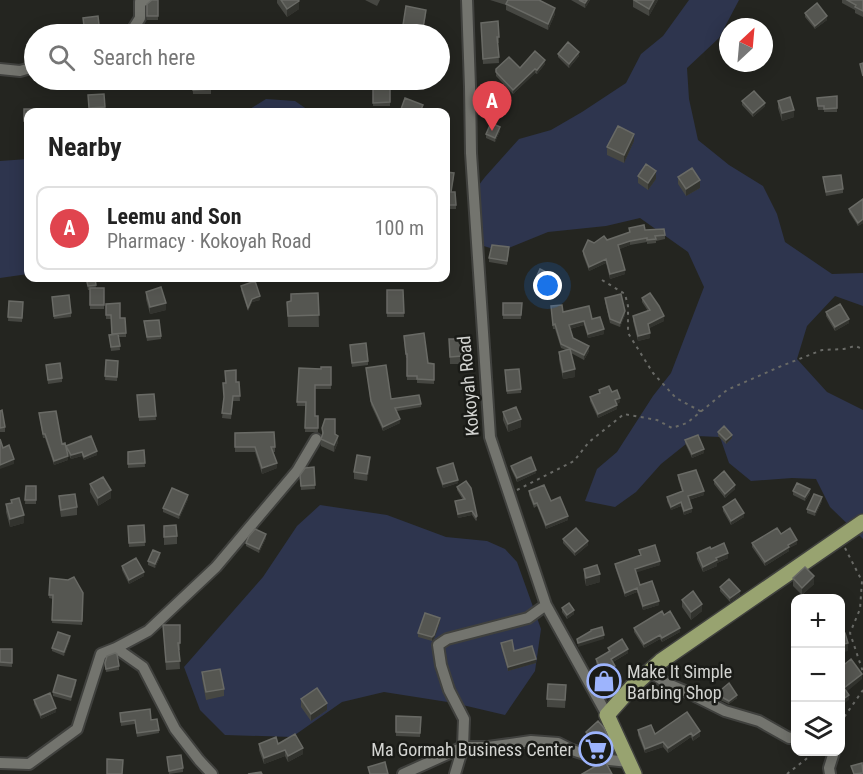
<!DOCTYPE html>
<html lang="en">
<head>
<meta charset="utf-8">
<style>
	body { margin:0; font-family:"Roboto Condensed",sans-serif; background:#f2f2f2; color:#222 }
	.controls { position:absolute; right:18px; bottom:18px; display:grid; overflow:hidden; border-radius:12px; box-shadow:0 3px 15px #0003 }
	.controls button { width:54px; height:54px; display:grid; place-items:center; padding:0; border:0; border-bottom:2px solid #e0e0e0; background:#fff; color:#222; font:30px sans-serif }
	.compass { position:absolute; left:719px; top:18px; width:54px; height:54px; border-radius:50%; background:#fff; box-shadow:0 3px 15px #0003; rotate:26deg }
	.you { position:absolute; left:548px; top:286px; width:21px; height:21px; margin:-15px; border:4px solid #fff; border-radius:50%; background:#1a73e8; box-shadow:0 0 0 9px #1a73e833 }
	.badge { display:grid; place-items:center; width:39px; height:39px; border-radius:50%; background:#596485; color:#fff; font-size:20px; font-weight:700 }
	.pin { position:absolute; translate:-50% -50px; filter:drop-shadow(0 2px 3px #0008) }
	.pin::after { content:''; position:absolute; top:32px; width:21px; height:18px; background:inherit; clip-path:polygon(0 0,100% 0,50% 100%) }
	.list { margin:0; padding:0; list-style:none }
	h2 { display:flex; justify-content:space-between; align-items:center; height:78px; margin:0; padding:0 24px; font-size:26px }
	h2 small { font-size:20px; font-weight:400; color:#767676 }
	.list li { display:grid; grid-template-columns:39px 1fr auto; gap:18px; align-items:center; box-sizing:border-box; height:84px; margin:0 12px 12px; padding:0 12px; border:2px solid #e0e0e0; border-radius:12px }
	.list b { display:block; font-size:22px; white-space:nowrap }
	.list p { margin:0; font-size:20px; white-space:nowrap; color:#767676 }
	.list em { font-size:20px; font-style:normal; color:#767676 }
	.icon { flex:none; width:33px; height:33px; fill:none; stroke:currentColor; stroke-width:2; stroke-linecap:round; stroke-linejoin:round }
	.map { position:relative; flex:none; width:863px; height:774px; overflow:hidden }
	.search { position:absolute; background:#fff; box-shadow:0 3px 15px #0003; left:24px; top:24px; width:426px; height:66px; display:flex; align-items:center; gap:15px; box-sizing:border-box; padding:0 21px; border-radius:33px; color:#767676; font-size:22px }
	.panel { position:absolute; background:#fff; box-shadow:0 3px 15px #0003; left:24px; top:108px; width:426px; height:174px; border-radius:12px }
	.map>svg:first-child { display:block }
	.green { fill:#2e354e }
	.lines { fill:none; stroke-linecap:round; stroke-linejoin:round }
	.minor-casing { stroke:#40413e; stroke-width:14 }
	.primary-casing { stroke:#40413e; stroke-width:18 }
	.path { stroke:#696a66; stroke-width:2; stroke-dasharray:3 4.5; stroke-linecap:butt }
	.minor { stroke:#73746e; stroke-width:10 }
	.primary { stroke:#98a370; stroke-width:15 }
	.wall { fill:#464742 }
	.shaded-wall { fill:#32332e }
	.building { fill:#555651; stroke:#696a65; stroke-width:1.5 }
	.labels { text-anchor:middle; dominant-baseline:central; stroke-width:5; stroke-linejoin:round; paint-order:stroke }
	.street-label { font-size:18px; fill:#d3d4d1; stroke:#1a1b17 }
	.poi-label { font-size:18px; fill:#d3d4d1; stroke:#1a1b17; text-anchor:start }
</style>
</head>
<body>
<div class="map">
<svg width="863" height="774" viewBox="0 0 863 774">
	<rect width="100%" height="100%" fill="#242520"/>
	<path class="green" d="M 689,0 L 739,0 L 719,38 L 687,68 L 689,99 L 698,140 L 729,165 L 763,186 L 777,214 L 785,242 L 832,274 L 863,273 L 863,306 L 835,296 L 807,326 L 797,359 L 827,392 L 863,410 L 863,539 L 830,507 L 816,479 L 792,478 L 751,481 L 729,463 L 720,437 L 696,436 L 661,464 L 636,492 L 615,507 L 585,501 L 597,469 L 617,452 L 653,396 L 671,373 L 704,287 L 688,252 L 640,218 L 606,226 L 548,232 L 501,251 L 473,243 L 472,194 L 485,177 L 519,139 L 551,130 L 582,112 L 626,83 L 641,54 L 663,36 Z
		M 266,99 L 295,101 L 311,112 L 245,112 Z
		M 28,159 L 28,274 L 0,278 L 0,161 Z
		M 320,505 L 387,515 L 446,537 L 487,541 L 505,549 L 517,562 L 541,629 L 535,671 L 505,715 L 454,703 L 384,692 L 342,702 L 292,737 L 225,735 L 200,710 L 184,667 L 263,577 L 297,526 Z"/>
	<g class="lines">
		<g class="minor-casing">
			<path id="minor" d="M 467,0 L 470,87 L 471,153 L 490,437 L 546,605 L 607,715
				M 131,34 L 133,29 L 140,18 L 140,2 L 146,0
				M 0,69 L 20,71 L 34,67
				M 116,648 L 148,631 L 216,567 L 297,471 L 316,439
				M 649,671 L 666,683 L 687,692 L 725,711 L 759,721 L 789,738 L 796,737
				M 0,763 L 29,764 L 77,729 L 101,654 L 116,648 L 143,667 L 175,729 L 199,760 L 212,774
				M 403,774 L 463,747 L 488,747 L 531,741 L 558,743 L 572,750 L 600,759 L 629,762
				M 455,774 L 463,747 L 464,719 L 449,690 L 441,665 L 438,645 L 447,639 L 528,618 L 546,605
				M 830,774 L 829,768 L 834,752"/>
		</g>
		<g class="primary-casing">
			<path id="primary" d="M 634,774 L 607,715 L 632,687 L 661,661 L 863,522"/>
		</g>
		<path class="path" d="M 602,280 L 625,294 L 628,306 L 628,333 L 653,373 L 676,398 L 702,412
			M 517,490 L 574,461 L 589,442 L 624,414 L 657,420 L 672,428 L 687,423 L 727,390 L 779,367 L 822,350 L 844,349 L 855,346 L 863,349
			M 845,548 L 862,581 L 860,609 L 850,633 L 863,672
			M 840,723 L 863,690
			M 787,774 L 815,752"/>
		<use href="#minor" class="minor"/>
		<use href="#primary" class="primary"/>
	</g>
	<path class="wall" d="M 158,0 L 158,20 L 147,20 L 147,16 Z
		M 277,0 L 298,0 L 299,9 L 287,17 L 277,3 Z
		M 365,0 L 380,0 L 377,6 Z
		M 490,0 L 539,0 L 555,14 L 548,30 L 506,10 L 506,5 Z
		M 571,0 L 590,0 L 585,8 Z
		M 633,0 L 658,0 L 649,16 L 633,7 Z
		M 842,0 L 863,0 L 863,17 L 855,13 L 855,10 L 842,3 Z
		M 805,13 L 827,20 L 815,29 L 805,17 Z
		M 426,14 L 423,32 L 403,28 L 403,25 Z
		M 481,23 L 499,37 L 499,43 L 498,43 L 499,63 L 483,64 Z
		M 558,54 L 579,56 L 569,68 L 558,57 Z
		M 545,64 L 537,74 L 535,73 L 513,94 L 496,76 L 496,69 L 520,68 Z
		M 192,80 L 211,80 L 211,94 L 193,94 Z
		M 302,80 L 314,80 L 314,82 L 302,84 Z
		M 373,83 L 390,83 L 390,106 L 373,106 Z
		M 104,94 L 105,110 L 89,112 L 88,95 Z
		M 837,96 L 837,112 L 824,112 L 824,110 L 818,110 L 817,98 Z
		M 742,101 L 765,106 L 753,117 L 742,105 Z
		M 778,101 L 794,117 L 782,121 L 778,108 Z
		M 24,109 L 28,112 L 28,125 L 24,125 Z
		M 500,131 L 495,142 L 486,138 L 486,134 Z
		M 634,141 L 624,163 L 607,155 L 607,147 Z
		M 446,172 L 454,177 L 451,192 L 456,205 L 456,209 L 447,209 L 447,211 L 446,211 Z
		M 638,176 L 656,179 L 648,190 L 638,183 Z
		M 678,177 L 700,188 L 686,196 L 678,184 Z
		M 823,177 L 843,189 L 843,193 L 826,196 Z
		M 863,199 L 863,223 L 858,226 L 849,212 L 849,209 Z
		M 629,228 L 665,235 L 665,239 L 656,241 L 656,243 L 647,244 L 647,242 L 630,245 L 619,249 L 625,274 L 610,279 L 606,263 L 589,271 L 583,255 L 583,251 L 594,243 L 607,240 L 629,233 Z
		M 509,251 L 507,265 L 489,262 L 489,258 Z
		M 86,278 L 95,278 L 96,288 L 104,288 L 104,309 L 90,309 L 90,290 L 88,290 Z
		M 536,278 L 552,278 L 548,287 L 536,282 Z
		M 241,286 L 260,300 L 252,302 L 248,311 L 241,290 Z
		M 387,290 L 403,290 L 404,317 L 387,317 Z
		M 146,292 L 166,310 L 150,314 L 146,299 Z
		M 318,293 L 319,327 L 288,327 L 287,302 L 291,301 Z
		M 52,297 L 71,313 L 71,317 L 54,319 Z
		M 605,298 L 625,315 L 620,327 L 610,323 L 605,302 Z
		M 642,298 L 664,321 L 649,328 L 650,338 L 638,341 L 633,321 L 633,316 L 648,311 L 642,302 Z
		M 9,301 L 23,302 L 22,322 L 8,321 Z
		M 503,303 L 522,303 L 521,319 L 503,319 Z
		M 106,304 L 120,318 L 126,333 L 126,337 L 119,337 L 120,350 L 111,351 L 109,335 L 112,335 L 111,319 L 106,319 Z
		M 551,306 L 563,312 L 592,319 L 604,334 L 588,338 L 584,325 L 570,329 L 573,338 L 589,351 L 584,360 L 571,353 L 575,377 L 563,379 L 559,360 L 559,352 L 566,350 L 561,348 L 555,329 L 553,329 Z
		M 826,312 L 849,323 L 835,331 L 826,316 Z
		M 144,321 L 161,336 L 161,339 L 147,341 Z
		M 404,339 L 428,363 L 434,364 L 434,384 L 417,383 L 417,380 L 407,380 L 407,358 L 406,358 Z
		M 449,339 L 462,356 L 462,364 L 450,364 Z
		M 350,349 L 368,361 L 368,365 L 352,367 Z
		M 106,360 L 118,361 L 117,381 L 105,380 Z
		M 46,365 L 62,378 L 62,382 L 48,384 Z
		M 331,367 L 331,389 L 315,389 L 315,416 L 318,416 L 318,432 L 305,432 L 306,406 L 297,406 L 299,368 L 321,369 Z
		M 366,368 L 391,399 L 421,404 L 421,407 L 397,411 L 400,423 L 383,431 L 371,405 Z
		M 505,374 L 521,389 L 521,393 L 507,394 Z
		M 239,382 L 240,401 L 233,401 L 231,419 L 222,418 L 226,383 Z
		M 599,390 L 612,392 L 620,402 L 617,404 L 617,409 L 598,418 L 590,401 L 590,397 L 599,393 Z
		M 154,394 L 156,420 L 139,421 L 137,395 Z
		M 0,411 L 5,427 L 5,432 L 0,432 Z
		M 503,412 L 521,427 L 508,432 L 503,420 Z
		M 39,413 L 62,444 L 66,447 L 97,455 L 84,460 L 82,456 L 71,459 L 67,452 L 68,460 L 54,465 L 45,438 L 43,438 Z
		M 322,428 L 335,434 L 338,442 L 334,452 L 321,446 L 321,439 L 322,436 Z
		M 718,432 L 732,438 L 726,444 L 718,436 Z
		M 235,433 L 275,447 L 275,452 L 273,452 L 277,468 L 262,474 L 255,452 L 235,452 Z
		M 685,440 L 704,453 L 692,458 L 685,443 Z
		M 144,450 L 145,467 L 128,468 L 128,452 Z
		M 370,465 L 367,481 L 354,479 L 354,472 Z
		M 511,466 L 536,473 L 517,482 L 511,469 Z
		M 314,467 L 315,489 L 301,490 L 300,475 Z
		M 437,468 L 458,483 L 443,488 L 437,472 Z
		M 678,475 L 704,495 L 689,500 L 692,512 L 684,515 L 681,506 L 671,510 L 667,501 L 667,497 L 682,491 L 678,479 Z
		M 714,480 L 735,489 L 725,498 L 714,484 Z
		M 90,484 L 111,498 L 98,506 L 90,492 Z
		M 26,486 L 36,486 L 36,504 L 25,504 Z
		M 457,487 L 471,488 L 477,520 L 476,521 L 472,515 L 458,518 L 455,501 L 463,500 L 457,490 Z
		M 529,491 L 551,501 L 568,520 L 546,529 L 537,506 L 534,508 L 529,495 Z
		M 793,491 L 810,493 L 805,501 L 793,495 Z
		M 59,496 L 77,507 L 77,515 L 61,517 L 59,504 Z
		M 188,499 L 179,519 L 163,512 L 163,508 Z
		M 11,500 L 24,523 L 10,527 L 6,512 L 6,504 L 11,503 Z
		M 822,501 L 815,516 L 807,513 L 807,509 Z
		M 723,507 L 744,517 L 731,525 L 723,511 Z
		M 144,525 L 145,546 L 129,547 L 128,526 Z
		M 164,526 L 177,536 L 177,544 L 164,545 Z
		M 781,534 L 797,544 L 789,548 L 789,551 L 765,566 L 752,547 L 752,543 Z
		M 266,538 L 259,553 L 246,546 L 246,543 Z
		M 563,539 L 588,545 L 575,556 L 563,543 Z
		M 711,549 L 728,558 L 717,563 L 717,566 L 703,572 L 697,559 L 697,553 Z
		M 639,550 L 660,565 L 636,572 L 640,585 L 659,605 L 643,610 L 637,592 L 625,597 L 615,567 L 615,564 L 640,555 Z
		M 160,557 L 155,568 L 148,565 L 148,561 Z
		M 122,566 L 144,576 L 129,584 L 122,570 Z
		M 584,569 L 600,582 L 586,586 L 584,577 Z
		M 50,578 L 83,593 L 82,625 L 52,623 L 53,599 L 49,598 Z
		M 793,578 L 814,584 L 802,595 L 793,586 Z
		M 720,587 L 740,595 L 730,602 L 720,591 Z
		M 682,600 L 702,611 L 691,620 L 682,607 Z
		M 562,608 L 574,614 L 567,619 L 562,612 Z
		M 664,615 L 680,632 L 662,642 L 660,639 L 644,648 L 634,632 L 634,628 Z
		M 440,622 L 434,639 L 432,641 L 418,637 L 418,633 Z
		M 163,625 L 180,625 L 180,650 L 179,650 L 180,669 L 166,670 Z
		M 70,640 L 64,656 L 52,651 L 52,648 Z
		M 501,643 L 536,663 L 508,671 L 501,647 Z
		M 608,648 L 628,653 L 613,662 L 615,670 L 603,676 L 596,663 L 596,659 L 609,652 Z
		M 0,649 L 12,649 L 12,667 L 0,666 Z
		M 105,663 L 119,666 L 119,670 L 106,672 Z
		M 202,672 L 224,689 L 224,696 L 206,700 L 202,679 Z
		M 76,684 L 71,701 L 53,696 L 53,692 Z
		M 566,692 L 565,708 L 547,707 L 547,699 Z
		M 716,694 L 737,698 L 729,704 L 716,698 Z
		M 301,699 L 327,710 L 311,721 L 301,707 Z
		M 34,700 L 56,712 L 41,719 L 34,704 Z
		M 120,713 L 151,720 L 159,730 L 159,733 L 137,737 L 135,724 L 121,726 Z
		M 396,716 L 421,717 L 420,737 L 396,736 Z
		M 638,730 L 655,734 L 700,731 L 700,736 L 693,741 L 691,737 L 668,753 L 663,747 L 645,753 L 638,735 Z
		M 586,732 L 608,741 L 599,750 L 586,736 Z
		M 259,744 L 278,744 L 303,754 L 288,762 L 285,756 L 264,764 L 259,750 Z
		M 167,757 L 183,768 L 183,772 L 169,774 Z"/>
	<path class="shaded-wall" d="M 587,0 L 590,0 L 585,8 L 585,3 Z
		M 654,0 L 658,0 L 649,16 L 649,9 Z
		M 299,1 L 299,9 L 287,17 L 287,9 Z
		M 555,8 L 555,14 L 548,30 L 548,24 Z
		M 827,16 L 827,20 L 815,29 L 815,26 Z
		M 579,52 L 579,56 L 569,68 L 569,64 Z
		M 545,60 L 545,64 L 537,74 L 537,70 Z
		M 535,69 L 535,73 L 513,94 L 513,90 Z
		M 765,103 L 765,106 L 753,117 L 753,113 Z
		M 794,110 L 794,117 L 782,121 L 782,113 Z
		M 500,127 L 500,131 L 495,142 L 495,138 Z
		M 634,134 L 634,141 L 624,163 L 624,155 Z
		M 656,171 L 656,179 L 648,190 L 648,183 Z
		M 700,180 L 700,188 L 686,196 L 686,189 Z
		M 863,219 L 863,223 L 858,226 L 858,223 Z
		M 630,241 L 630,245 L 618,250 L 618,245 Z
		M 606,259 L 606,263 L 589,271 L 589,267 Z
		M 625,270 L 625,274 L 610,279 L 610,274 Z
		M 552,275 L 552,278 L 548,287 L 548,283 Z
		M 260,296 L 260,300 L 252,302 L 248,311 L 248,308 L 252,299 Z
		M 166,303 L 166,310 L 150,314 L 150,307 Z
		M 625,311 L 625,315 L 620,327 L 620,323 Z
		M 664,316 L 664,321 L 648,329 L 648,324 Z
		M 849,319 L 849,323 L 835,331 L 835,327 Z
		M 584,321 L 584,325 L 569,329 L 569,325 Z
		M 604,329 L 604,334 L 588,338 L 588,334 Z
		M 650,333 L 650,338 L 638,341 L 638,336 Z
		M 589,346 L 589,351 L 584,360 L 584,355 Z
		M 575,369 L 575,377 L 563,379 L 563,372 Z
		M 620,398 L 620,402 L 615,404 L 615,400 Z
		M 617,405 L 617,409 L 598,418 L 598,414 Z
		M 400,419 L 400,423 L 383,431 L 383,427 Z
		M 521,419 L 521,427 L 508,432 L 508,424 Z
		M 732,435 L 732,438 L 726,444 L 726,440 Z
		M 338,436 L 338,442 L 334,452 L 334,445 Z
		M 704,449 L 704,453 L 692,458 L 692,454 Z
		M 97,451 L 97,455 L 84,460 L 84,457 Z
		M 82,452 L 82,456 L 71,459 L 71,455 Z
		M 68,456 L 68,460 L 54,465 L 54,461 Z
		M 370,457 L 370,465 L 367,481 L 367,474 Z
		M 14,459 L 14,464 L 0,469 L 0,465 Z
		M 277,463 L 277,468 L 262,474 L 262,468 Z
		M 536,470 L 536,473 L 517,482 L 517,478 Z
		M 458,480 L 458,483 L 443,488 L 443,484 Z
		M 735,485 L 735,489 L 725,498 L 725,494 Z
		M 810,489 L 810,493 L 805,501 L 805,497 Z
		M 111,490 L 111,498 L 98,506 L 98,498 Z
		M 704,491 L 704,495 L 688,500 L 688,496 Z
		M 188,495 L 188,499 L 179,519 L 179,515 Z
		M 822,497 L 822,501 L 815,516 L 815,512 Z
		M 681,502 L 681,506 L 671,510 L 671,507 Z
		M 692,508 L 692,512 L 684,515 L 684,511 Z
		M 472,511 L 472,515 L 458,518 L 458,514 Z
		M 744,513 L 744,517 L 731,525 L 731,521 Z
		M 24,515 L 24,523 L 10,527 L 10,519 Z
		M 568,516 L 568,520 L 546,529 L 546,525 Z
		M 266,534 L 266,538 L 259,553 L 259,549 Z
		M 797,540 L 797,544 L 789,548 L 789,551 L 765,566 L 765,562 L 788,545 Z
		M 588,541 L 588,545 L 575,556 L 575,552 Z
		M 160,553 L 160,557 L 155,568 L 155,564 Z
		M 728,553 L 728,558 L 717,563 L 717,566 L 703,572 L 703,567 L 716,558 Z
		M 660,561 L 660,565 L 635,573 L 635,569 Z
		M 144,572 L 144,576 L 129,584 L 129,580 Z
		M 600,574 L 600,582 L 586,586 L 586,578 Z
		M 814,576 L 814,584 L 802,595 L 802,588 Z
		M 637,588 L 637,592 L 625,597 L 625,593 Z
		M 740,591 L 740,595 L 730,602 L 730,598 Z
		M 659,601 L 659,605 L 643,610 L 643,606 Z
		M 702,604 L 702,611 L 691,620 L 691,612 Z
		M 574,610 L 574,614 L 567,619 L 567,615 Z
		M 440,618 L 440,622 L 434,639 L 432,641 L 432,637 Z
		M 680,628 L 680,632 L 662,642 L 662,638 Z
		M 604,635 L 604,639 L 578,647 L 578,643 Z
		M 660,635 L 660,639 L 644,648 L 644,644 Z
		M 70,636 L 70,640 L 64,656 L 64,652 Z
		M 848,643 L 848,651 L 840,653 L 840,645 Z
		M 628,649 L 628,653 L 611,663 L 611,659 Z
		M 536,659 L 536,663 L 508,671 L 508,667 Z
		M 615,666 L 615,670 L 603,676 L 603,673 Z
		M 862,674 L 862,679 L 844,694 L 844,688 Z
		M 76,680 L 76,684 L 71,701 L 71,697 Z
		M 737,695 L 737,698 L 729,704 L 729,701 Z
		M 849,695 L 849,700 L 840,706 L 840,701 Z
		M 327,703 L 327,710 L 311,721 L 311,714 Z
		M 56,708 L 56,712 L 41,719 L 41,715 Z
		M 700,731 L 700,736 L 693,741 L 693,736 Z
		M 691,733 L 691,737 L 668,753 L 668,748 Z
		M 608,737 L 608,741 L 599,750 L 599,746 Z
		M 663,742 L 663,747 L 645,753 L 645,749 Z
		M 303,748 L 303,754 L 288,762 L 288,756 Z
		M 285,750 L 285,756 L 264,764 L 264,758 Z"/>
	<path class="building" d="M 152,0 L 158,0 L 158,16 L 147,16 L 147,4 Z
		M 281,0 L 298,0 L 299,1 L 287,9 Z
		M 508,0 L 539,0 L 555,8 L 548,24 L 506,4 Z
		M 579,0 L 587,0 L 585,3 Z
		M 634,0 L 654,0 L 649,9 Z
		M 847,0 L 863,0 L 863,11 L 855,7 L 856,5 Z
		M 817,3 L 827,16 L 815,26 L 805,13 Z
		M 406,6 L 426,10 L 423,28 L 403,25 Z
		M 98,16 L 100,34 L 85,34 L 83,18 Z
		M 498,21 L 499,37 L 497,37 L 499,57 L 483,59 L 481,23 Z
		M 568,42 L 579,52 L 569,64 L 558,54 Z
		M 535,51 L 545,60 L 537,70 L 535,69 L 513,90 L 496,72 L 496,69 L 509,57 L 520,68 Z
		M 863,63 L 863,76 L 860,64 Z
		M 192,80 L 211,80 L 211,89 L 193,90 Z
		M 373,83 L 390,83 L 390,102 L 373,103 Z
		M 754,91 L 765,103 L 753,113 L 742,101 Z
		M 104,94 L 105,107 L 89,108 L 88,95 Z
		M 837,96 L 837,108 L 824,109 L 824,106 L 818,106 L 817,98 Z
		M 790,97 L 794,110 L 782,113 L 778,101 Z
		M 405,98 L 423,105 L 420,112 L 400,112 Z
		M 24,109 L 34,109 L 34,112 L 28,112 L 28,121 L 24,121 Z
		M 491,123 L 500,127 L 495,138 L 486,134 Z
		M 618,126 L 634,134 L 624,155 L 607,147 Z
		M 646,164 L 656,171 L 648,183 L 638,176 Z
		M 692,168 L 700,180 L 686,189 L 678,177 Z
		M 446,172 L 454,173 L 451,192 L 455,192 L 456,205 L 447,205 L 447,207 L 446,207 Z
		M 841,175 L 843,189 L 826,192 L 823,177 Z
		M 863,199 L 863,219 L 858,223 L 849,209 Z
		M 644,225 L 645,230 L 664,229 L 665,235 L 655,236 L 656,239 L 647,240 L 647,238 L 630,241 L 618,245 L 625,270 L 610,274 L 606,259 L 589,267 L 583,251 L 588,240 L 594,243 L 604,236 L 607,240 L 630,232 L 629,228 Z
		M 492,245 L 509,247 L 507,261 L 489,258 Z
		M 540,269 L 552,275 L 548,283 L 536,278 Z
		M 86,278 L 95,278 L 96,285 L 88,286 Z
		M 255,281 L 260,296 L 252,299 L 248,308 L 241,286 Z
		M 161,287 L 166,303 L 150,307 L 146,292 Z
		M 90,288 L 104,288 L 104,305 L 90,305 Z
		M 387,290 L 403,290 L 404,313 L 387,313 Z
		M 318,293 L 319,315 L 288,316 L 287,302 L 291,301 L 291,294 Z
		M 650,293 L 659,306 L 664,316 L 648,324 L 650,333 L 638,336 L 633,316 L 650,310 L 642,298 Z
		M 621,294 L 625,311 L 620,323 L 610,319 L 605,298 Z
		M 69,295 L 71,313 L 54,316 L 52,297 Z
		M 9,301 L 23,302 L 22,318 L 8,317 Z
		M 120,303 L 120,318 L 125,318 L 126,333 L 112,334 L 111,315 L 106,315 L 106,304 Z
		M 503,303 L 522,303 L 521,315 L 503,315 Z
		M 840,304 L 849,319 L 835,327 L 826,312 Z
		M 562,305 L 563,312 L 589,306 L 592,319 L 600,317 L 604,329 L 588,334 L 584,321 L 569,325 L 573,338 L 589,346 L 584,355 L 561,344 L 555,324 L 553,325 L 551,306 Z
		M 159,320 L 161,336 L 147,337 L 144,321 Z
		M 424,333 L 428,363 L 434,364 L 434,380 L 417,379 L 417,376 L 407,376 L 407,354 L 406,354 L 404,336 Z
		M 118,334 L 120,346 L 111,347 L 109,335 Z
		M 449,339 L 461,339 L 462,356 L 450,357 Z
		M 366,343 L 368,361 L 352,363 L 350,345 Z
		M 570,349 L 575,369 L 563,372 L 559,352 Z
		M 106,360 L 118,361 L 117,377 L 105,376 Z
		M 60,363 L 62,378 L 48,380 L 46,365 Z
		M 386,365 L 391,399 L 419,395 L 421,404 L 395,408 L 400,419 L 383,427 L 371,401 L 366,368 Z
		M 321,367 L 331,367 L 331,385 L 315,385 L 315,416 L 318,416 L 318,428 L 305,428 L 306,402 L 297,402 L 299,368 L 321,369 Z
		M 519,369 L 521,389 L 507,391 L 505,370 Z
		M 236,370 L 236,382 L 239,382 L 240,396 L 233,396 L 231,414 L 222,413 L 224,397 L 223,383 L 226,383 L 225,371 Z
		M 609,386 L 612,392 L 617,390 L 620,398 L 615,400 L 617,405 L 598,414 L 590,397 L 600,393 L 599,390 Z
		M 154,394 L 156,416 L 139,417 L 137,395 Z
		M 516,407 L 521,419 L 508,424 L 503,412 Z
		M 2,410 L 5,427 L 0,428 L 0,411 Z
		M 56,411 L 62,444 L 65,443 L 68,456 L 54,461 L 45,434 L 43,434 L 39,413 Z
		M 325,419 L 335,419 L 335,434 L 338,436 L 334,445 L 321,439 L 323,433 L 322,428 Z
		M 724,426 L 732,435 L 726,440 L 718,432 Z
		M 274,432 L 275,447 L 271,447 L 277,463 L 262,468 L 255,447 L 235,447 L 235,433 Z
		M 698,435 L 704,449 L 692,454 L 685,440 Z
		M 91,436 L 97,451 L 84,457 L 82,452 L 71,455 L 66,446 Z
		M 0,439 L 3,448 L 9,445 L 14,459 L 0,465 Z
		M 144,450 L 145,463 L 128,464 L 128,452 Z
		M 357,455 L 370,457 L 367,474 L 354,472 Z
		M 531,457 L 536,470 L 517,478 L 511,466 Z
		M 453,463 L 458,480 L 443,484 L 437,468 Z
		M 314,467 L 315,485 L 301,486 L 300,475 L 305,468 Z
		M 696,470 L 704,491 L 688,496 L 692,508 L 684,511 L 681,502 L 671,507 L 667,497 L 683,491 L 678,475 Z
		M 724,471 L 735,485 L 725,494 L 714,480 Z
		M 103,477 L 111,490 L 98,498 L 90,484 Z
		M 466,481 L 471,488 L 477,516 L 476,517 L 472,511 L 458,514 L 455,501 L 465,499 L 457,487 Z
		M 797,483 L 810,489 L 805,497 L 793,491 Z
		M 544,485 L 551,501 L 560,497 L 568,516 L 546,525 L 537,503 L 534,504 L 529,491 Z
		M 26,486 L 36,486 L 36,500 L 25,500 Z
		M 172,488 L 188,495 L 179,515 L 163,508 Z
		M 75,494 L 77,507 L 61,510 L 59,496 Z
		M 814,494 L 822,497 L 815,512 L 807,509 Z
		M 19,498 L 24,515 L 10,519 L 6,504 L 12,503 L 11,500 Z
		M 735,499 L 744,513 L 731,521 L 723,507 Z
		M 144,525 L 145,542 L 129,543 L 128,526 Z
		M 176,525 L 177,536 L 164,537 L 164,526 Z
		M 576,528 L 588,541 L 575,552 L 563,539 Z
		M 777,528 L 781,534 L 790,528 L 797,540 L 788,545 L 789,547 L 765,562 L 752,543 Z
		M 255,529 L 266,534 L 259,549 L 246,543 L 249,536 Z
		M 724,543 L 728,553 L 716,558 L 717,560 L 703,567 L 697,553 L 710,547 L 711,549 Z
		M 655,545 L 660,561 L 635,569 L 640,585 L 652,581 L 659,601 L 643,606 L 637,588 L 625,593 L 615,564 L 641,555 L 639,550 Z
		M 153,550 L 160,553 L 155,564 L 148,561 Z
		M 136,558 L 144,572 L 129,580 L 122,566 Z
		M 597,565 L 600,574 L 586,578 L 584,569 Z
		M 805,567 L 814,576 L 802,588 L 793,578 Z
		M 74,577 L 83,593 L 82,621 L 52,620 L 53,595 L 49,595 L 50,578 L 68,580 Z
		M 729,579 L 740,591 L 730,598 L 720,587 Z
		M 693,591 L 702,604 L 691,612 L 682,600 Z
		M 569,603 L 574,610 L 567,615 L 562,608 Z
		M 662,611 L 664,615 L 670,611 L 680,628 L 662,638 L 660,635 L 644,644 L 634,628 Z
		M 425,613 L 440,618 L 434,635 L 432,637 L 418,633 Z
		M 163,625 L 180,625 L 180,643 L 178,643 L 180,661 L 166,662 Z
		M 602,627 L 604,635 L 578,643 L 577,639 L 591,631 L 591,630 Z
		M 58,632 L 70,636 L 64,652 L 52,648 Z
		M 845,633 L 848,643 L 840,645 L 840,634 Z
		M 622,639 L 628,649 L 611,659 L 615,666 L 603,673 L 596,659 L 610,651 L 608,648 Z
		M 512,640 L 514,651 L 532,646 L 536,659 L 508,667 L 501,643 Z
		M 0,649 L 12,649 L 12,663 L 0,662 Z
		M 115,653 L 117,654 L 119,666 L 106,669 L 105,663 L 107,656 Z
		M 851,659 L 862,674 L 844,688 L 849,695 L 840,701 L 840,678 L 842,676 L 840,674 L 840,668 Z
		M 220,669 L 224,689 L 206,692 L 202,672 Z
		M 58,675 L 76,680 L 71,697 L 53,692 Z
		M 729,683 L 737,695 L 729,701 L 716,694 Z
		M 548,684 L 566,685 L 565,700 L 547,699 Z
		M 317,688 L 327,703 L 311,714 L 301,699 Z
		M 50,693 L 56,708 L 41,715 L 34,700 Z
		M 150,709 L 151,720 L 157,719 L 159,730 L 137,733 L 135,720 L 121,722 L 120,713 Z
		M 687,712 L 700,731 L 693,736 L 691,733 L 668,748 L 663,742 L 645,749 L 638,730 L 651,725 L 655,734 Z
		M 396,716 L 421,717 L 420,733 L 396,732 Z
		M 598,721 L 604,728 L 608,737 L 599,746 L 586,732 Z
		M 295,734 L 303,748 L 288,756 L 285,750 L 264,758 L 259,744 L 276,737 L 278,744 Z
		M 181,755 L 183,768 L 169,771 L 167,757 Z
		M 107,759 L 123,760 L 122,774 L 107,774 Z
		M 385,762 L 388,774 L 370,774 L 368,767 Z
		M 601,763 L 606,763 L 612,774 L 582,774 Z
		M 862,763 L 863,773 L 854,774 L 851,766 Z
		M 261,772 L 262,774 L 248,774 Z"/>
	<defs>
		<g id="shop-ring" transform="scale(1.725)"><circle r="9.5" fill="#1a1b17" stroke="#9db4fd" stroke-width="1.5"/><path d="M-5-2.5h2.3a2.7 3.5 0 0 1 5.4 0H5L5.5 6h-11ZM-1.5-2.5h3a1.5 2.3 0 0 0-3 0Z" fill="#9db4fd"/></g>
		<g id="supermarket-ring" transform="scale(1.725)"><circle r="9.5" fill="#1a1b17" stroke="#9db4fd" stroke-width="1.5"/><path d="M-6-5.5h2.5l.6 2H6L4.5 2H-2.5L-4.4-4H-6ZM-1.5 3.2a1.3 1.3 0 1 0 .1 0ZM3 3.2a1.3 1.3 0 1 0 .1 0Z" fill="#9db4fd"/></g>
	</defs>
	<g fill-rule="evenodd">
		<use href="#shop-ring" x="604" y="681"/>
		<use href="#supermarket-ring" x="596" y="749"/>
	</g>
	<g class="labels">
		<g class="street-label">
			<text transform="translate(468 386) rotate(-95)">Kokoyah Road</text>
		</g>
		<g class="poi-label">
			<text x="627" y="671">Make It Simple<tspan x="627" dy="21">Barbing Shop</tspan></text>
			<text x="573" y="749" text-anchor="end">Ma Gormah Business Center</text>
		</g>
	</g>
</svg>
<div class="controls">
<button>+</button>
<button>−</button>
<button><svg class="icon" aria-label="layers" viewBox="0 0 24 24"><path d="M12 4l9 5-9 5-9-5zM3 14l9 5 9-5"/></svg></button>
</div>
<svg class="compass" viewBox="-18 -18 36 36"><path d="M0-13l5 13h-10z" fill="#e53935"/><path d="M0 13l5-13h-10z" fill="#767676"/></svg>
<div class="you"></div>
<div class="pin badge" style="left:492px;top:131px;background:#e0444e">A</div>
<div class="search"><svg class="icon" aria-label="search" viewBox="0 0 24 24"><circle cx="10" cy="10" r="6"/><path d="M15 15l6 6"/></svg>Search here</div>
<section class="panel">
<h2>Nearby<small></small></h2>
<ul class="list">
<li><span class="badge" style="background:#e0444e">A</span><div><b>Leemu and Son</b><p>Pharmacy · Kokoyah Road</p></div><em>100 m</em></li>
</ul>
</section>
</div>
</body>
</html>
